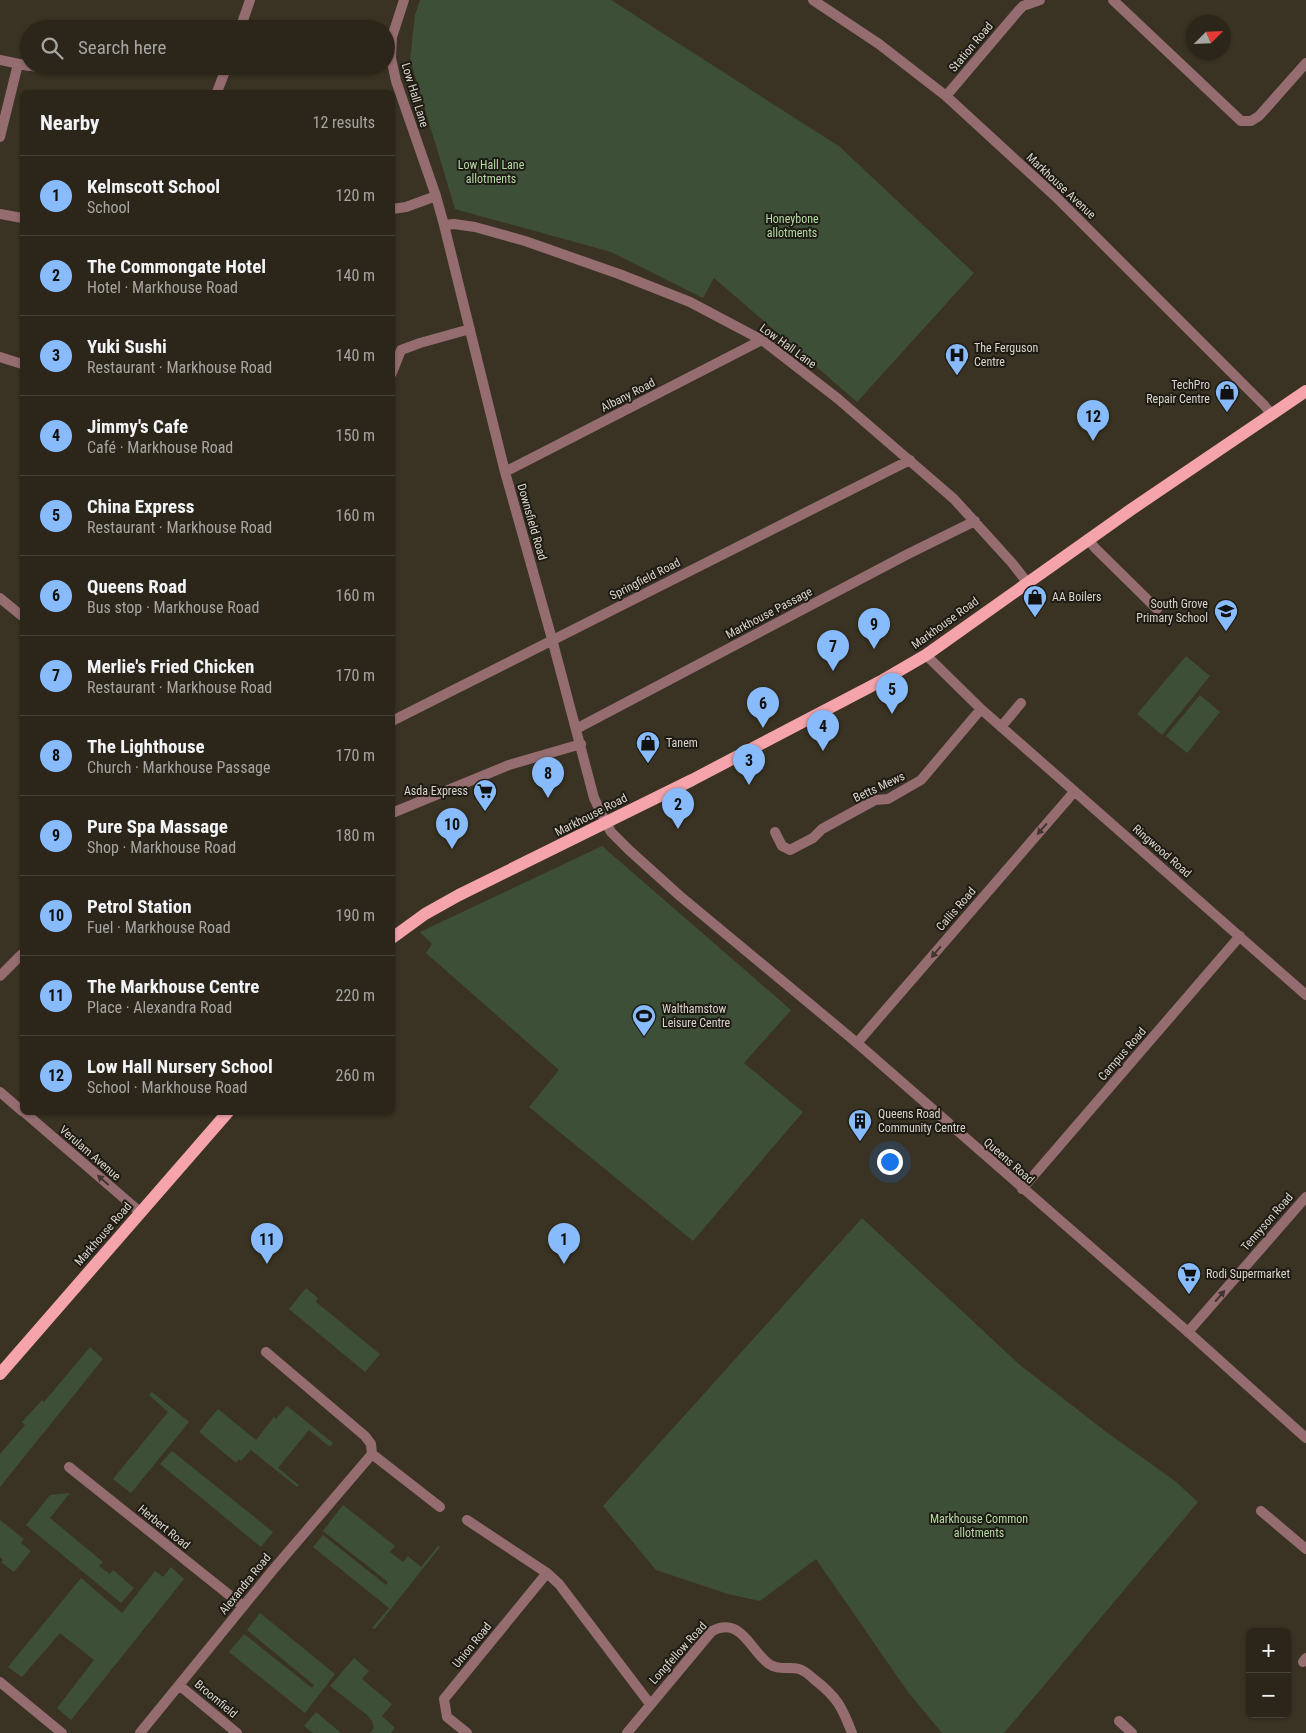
<!DOCTYPE html>
<html lang="en">
<head>
<meta charset="utf-8">
<style>
	body { margin:0; font-family:"Roboto Condensed",sans-serif; background:#342e23; color:#f1f3f6 }
	.controls { position:absolute; right:15px; bottom:15px; display:grid; overflow:hidden; border-radius:8px; box-shadow:0 1px 4px #0004 }
	.controls button { width:45px; height:45px; display:grid; place-items:center; padding:0; border:0; border-bottom:1px solid #484339; background:#2c261a; color:#f1f3f6; font:25px sans-serif }
	.compass { position:absolute; left:1186px; top:15px; width:45px; height:45px; border-radius:50%; background:#2c261a; box-shadow:0 1px 4px #0004; rotate:66deg }
	.you { position:absolute; left:889px; top:1161px; width:18px; height:18px; margin:-12px; border:4px solid #fff; border-radius:50%; background:#1a73e8; box-shadow:0 0 0 8px #1a73e833 }
	.badge { display:grid; place-items:center; width:32px; height:32px; border-radius:50%; background:#87bbfb; color:#111; font-size:16px; font-weight:700 }
	.pin { position:absolute; translate:-50% -41px; filter:drop-shadow(0 1px 2px #0008) }
	.pin::after { content:''; position:absolute; top:26px; width:18px; height:15px; background:inherit; clip-path:polygon(0 0,100% 0,50% 100%) }
	.list { margin:0; padding:0; list-style:none }
	h2 { display:flex; justify-content:space-between; align-items:center; height:65px; margin:0; padding:0 20px; font-size:21px }
	h2 small { font-size:16px; font-weight:400; color:#a6a5a2 }
	.list li { display:grid; grid-template-columns:32px 1fr auto; gap:15px; align-items:center; box-sizing:border-box; height:80px; padding:0 20px; border-top:1px solid #484339 }
	.list b { display:block; font-size:19px; white-space:nowrap }
	.list p { margin:0; font-size:16px; white-space:nowrap; color:#a6a5a2 }
	.list em { font-size:16px; font-style:normal; color:#a6a5a2 }
	.icon { flex:none; width:28px; height:28px; fill:none; stroke:currentColor; stroke-width:2; stroke-linecap:round; stroke-linejoin:round }
	.map { position:relative; flex:none; width:1306px; height:1733px; overflow:hidden }
	.search { position:absolute; background:#2c261a; box-shadow:0 1px 4px #0004; left:20px; top:20px; width:375px; height:55px; display:flex; align-items:center; gap:12px; box-sizing:border-box; padding:0 18px; border-radius:28px; color:#a6a5a2; font-size:19px }
	.panel { position:absolute; background:#2c261a; box-shadow:0 1px 4px #0004; left:20px; top:90px; width:375px; height:1025px; border-radius:8px }
	.map>svg:first-child { display:block }
	.green { fill:#3e4f37 }
	.lines { fill:none; stroke-linecap:round; stroke-linejoin:round }
	.minor { stroke:#956d70; stroke-width:10 }
	.tertiary { stroke:#956d70; stroke-width:10 }
	.primary { stroke:#f5a4ac; stroke-width:12 }
	.oneway { fill:#423430 }
	.labels { text-anchor:middle; dominant-baseline:central; stroke-width:4; stroke-linejoin:round; paint-order:stroke }
	.street-label { font-size:12px; fill:#dad5cc; stroke:#1e1b14 }
	.park-label { font-size:12px; fill:#b6dba5; stroke:#1e1b14 }
	.poi-label { font-size:12px; fill:#dad5cc; stroke:#1e1b14; text-anchor:start }
</style>
</head>
<body>
<div class="map">
<svg width="1306" height="1733" viewBox="0 0 1306 1733">
	<rect width="100%" height="100%" fill="#3a3323"/>
	<path class="green" d="M 420,0 L 611,0 L 840,147 L 974,273 L 857,402 L 714,278 L 703,298 L 611,252 L 455,209 L 410,59 L 415,15 Z
		M 1186,656 L 1210,676 L 1162,735 L 1137,714 Z
		M 1200,695 L 1220,712 L 1187,753 L 1166,736 Z
		M 602,846 L 791,1010 L 744,1063 L 803,1112 L 693,1241 L 529,1107 L 559,1070 L 426,953 L 432,944 L 420,932 Z
		M 862,1218 L 1020,1365 L 1105,1431 L 1175,1481 L 1198,1502 L 1004,1733 L 942,1733 L 908,1692 L 816,1559 L 760,1601 L 728,1594 L 656,1570 L 603,1506 Z
		M 306,1288 L 318,1298 L 316,1302 L 380,1354 L 365,1372 L 289,1309 Z
		M 90,1347 L 103,1359 L 0,1487 L 0,1454 L 25,1425 L 22,1422 L 42,1400 L 44,1402 Z
		M 152,1392 L 189,1422 C 170,1446 150,1469 131,1493 L 113,1479 L 168,1412 L 149,1395 Z
		M 287,1406 L 333,1443 L 330,1447 L 309,1430 L 278,1468 L 299,1485 L 297,1487 L 251,1450 L 241,1461 L 239,1459 L 236,1463 L 199,1432 L 218,1409 L 256,1440 L 274,1417 L 276,1419 Z
		M 172,1451 L 273,1532 L 261,1547 L 160,1464 Z
		M 70,1493 L 50,1518 L 103,1562 L 99,1566 L 110,1574 L 113,1570 L 134,1588 L 121,1603 L 26,1525 L 50,1495 Z
		M 343,1505 L 395,1546 L 390,1552 L 403,1562 L 408,1556 L 421,1567 L 438,1546 L 440,1547 L 375,1629 L 372,1628 L 389,1608 L 313,1547 L 323,1535 L 386,1585 L 388,1582 L 323,1531 Z
		M 0,1520 L 24,1539 L 21,1543 L 31,1551 L 14,1572 L 1,1562 L 3,1560 L 0,1557 Z
		M 171,1567 L 184,1579 L 71,1720 L 57,1708 L 94,1660 L 60,1633 L 22,1677 L 8,1667 L 81,1578 L 122,1613 L 155,1571 L 163,1577 Z
		M 260,1613 L 335,1674 L 305,1713 L 229,1652 L 244,1634 L 312,1688 L 314,1685 L 247,1630 Z
		M 354,1658 L 369,1671 L 362,1679 L 392,1704 L 382,1716 L 395,1728 L 391,1733 L 370,1733 L 374,1728 L 372,1721 L 367,1715 L 330,1686 Z
		M 316,1712 L 341,1733 L 313,1733 L 304,1726 Z"/>
	<g class="lines">
		<path class="minor" d="M 404,0 L 392,37 L 391,58 L 396,81 L 436,196 L 444,225 L 505,472 L 552,639 L 594,798 L 606,823
			M 813,0 L 879,44 L 946,96 L 1056,197 L 1264,405 L 1272,415
			M 1113,0 L 1241,121 L 1251,121 L 1259,116 L 1306,63
			M 240,29 L 250,0
			M 0,60 L 29,66
			M 32,66 L 43,69 L 44,66
			M 217,92 L 227,66
			M 946,96 L 1019,10 L 1023,6 L 1040,0
			M 0,137 L 18,64
			M 392,209 L 406,207 L 436,196
			M 0,214 L 22,218
			M 444,225 L 454,224 L 475,227 L 525,241 L 619,274 L 690,302 L 762,340 L 837,398 L 954,499 L 1012,563 L 1027,582
			M 0,357 L 22,364
			M 392,373 L 401,350 L 420,343 L 470,329
			M 505,472 L 762,340
			M 1088,539 L 1095,548 L 1157,609
			M 0,598 L 22,616
			M 926,655 L 981,709 L 1306,995
			M 392,721 L 910,460
			M 1001,727 L 1021,703
			M 576,729 L 908,554 L 975,521
			M 392,813 L 509,765 L 581,744
			M 775,832 L 782,846 L 790,850 L 813,838 L 822,829 L 875,800 L 888,799 L 921,780 L 981,709
			M 0,976 L 22,954
			M 857,1043 L 1074,792
			M 0,1092 L 22,1111
			M 24,1112 L 140,1212
			M 1022,1189 L 1240,936
			M 1188,1332 L 1306,1197
			M 372,1454 L 440,1507
			M 69,1467 L 243,1606
			M 1261,1511 L 1306,1549
			M 467,1520 L 547,1573 L 559,1584 L 650,1704
			M 1303,1662 L 1306,1658
			M 0,1682 L 62,1733
			M 179,1685 L 237,1733
			M 1119,1721 L 1132,1733
			M 140,1733 L 272,1571 L 372,1454 L 371,1444 L 365,1436 L 266,1352
			M 467,1733 L 447,1717 L 444,1699 L 547,1573
			M 627,1733 L 712,1631 C 741,1616 750,1650 769,1664 C 779,1671 789,1666 799,1669 C 806,1671 810,1676 815,1680 C 837,1697 842,1707 852,1733"/>
		<path class="tertiary" d="M 606,823 L 611,832 L 629,850 L 680,896 L 857,1043 L 1188,1332 L 1306,1438"/>
		<path class="primary" d="M 392,938 L 425,914 L 459,895 L 692,780 L 883,680 L 926,655 L 1129,511 L 1306,391
			M 0,1374 L 228,1112"/>
	</g>
	<defs><path id="oneway-solid" d="M-6-.8H1V-3.2L6.5 0L1 3.2V.8H-6Z" transform="scale(1.25)"/></defs>
	<g class="oneway">
		<use href="#oneway-solid" transform="translate(1042 829) rotate(131)"/>
		<use href="#oneway-solid" transform="translate(936 952) rotate(131)"/>
		<use href="#oneway-solid" transform="translate(103 1180) rotate(-139)"/>
		<use href="#oneway-solid" transform="translate(1220 1296) rotate(-49)"/>
	</g>
	<defs>
		<g id="hospital-pin" transform="scale(1.25)"><path d="M0 17L-7.5 6A9.5 9.5 0 1 1 7.5 6Z" fill="#87bbfb" stroke="#1e1b14"/><path d="M-5-5h3v3.5h4V-5h3V5h-3V1.5h-4V5h-3Z" fill="#111"/></g>
		<g id="shop-pin" transform="scale(1.25)"><path d="M0 17L-7.5 6A9.5 9.5 0 1 1 7.5 6Z" fill="#87bbfb" stroke="#1e1b14"/><path d="M-5-2.5h2.3a2.7 3.5 0 0 1 5.4 0H5L5.5 6h-11ZM-1.5-2.5h3a1.5 2.3 0 0 0-3 0Z" fill="#111"/></g>
		<g id="school-pin" transform="scale(1.25)"><path d="M0 17L-7.5 6A9.5 9.5 0 1 1 7.5 6Z" fill="#87bbfb" stroke="#1e1b14"/><path d="M0-5L7-2L0 1L-7-2ZM-4 1L0 2.5L4 1V4Q0 6-4 4Z" fill="#111"/></g>
		<g id="supermarket-pin" transform="scale(1.25)"><path d="M0 17L-7.5 6A9.5 9.5 0 1 1 7.5 6Z" fill="#87bbfb" stroke="#1e1b14"/><path d="M-6-5.5h2.5l.6 2H6L4.5 2H-2.5L-4.4-4H-6ZM-1.5 3.2a1.3 1.3 0 1 0 .1 0ZM3 3.2a1.3 1.3 0 1 0 .1 0Z" fill="#111"/></g>
		<g id="stadium-pin" transform="scale(1.25)"><path d="M0 17L-7.5 6A9.5 9.5 0 1 1 7.5 6Z" fill="#87bbfb" stroke="#1e1b14"/><path d="M0-5a6.5 5 0 1 0 0 10a6.5 5 0 1 0 0-10ZM-3.5-1.8h7v3.6h-7Z" fill="#111"/></g>
		<g id="building-pin" transform="scale(1.25)"><path d="M0 17L-7.5 6A9.5 9.5 0 1 1 7.5 6Z" fill="#87bbfb" stroke="#1e1b14"/><path d="M-4-6H4V6H1V3H-1V6H-4ZM-2.5-4.3h1.7v1.8h-1.7ZM.8-4.3h1.7v1.8H.8ZM-2.5-1h1.7V.8h-1.7ZM.8-1h1.7V.8H.8Z" fill="#111"/></g>
	</defs>
	<g fill-rule="evenodd">
		<use href="#hospital-pin" x="957" y="355"/>
		<use href="#shop-pin" x="1227" y="392"/>
		<use href="#shop-pin" x="1035" y="597"/>
		<use href="#school-pin" x="1226" y="611"/>
		<use href="#shop-pin" x="648" y="743"/>
		<use href="#supermarket-pin" x="485" y="791"/>
		<use href="#stadium-pin" x="644" y="1016"/>
		<use href="#building-pin" x="860" y="1121"/>
		<use href="#supermarket-pin" x="1189" y="1274"/>
	</g>
	<g class="labels">
		<g class="street-label">
			<text transform="translate(971 47) rotate(-50)">Station Road</text>
			<text transform="translate(415 95) rotate(73)">Low Hall Lane</text>
			<text transform="translate(1061 186) rotate(43)">Markhouse Avenue</text>
			<text transform="translate(788 346) rotate(36)">Low Hall Lane</text>
			<text transform="translate(628 395) rotate(-27)">Albany Road</text>
			<text transform="translate(532 522) rotate(74)">Downsfield Road</text>
			<text transform="translate(645 579) rotate(-27)">Springfield Road</text>
			<text transform="translate(769 613) rotate(-28)">Markhouse Passage</text>
			<text transform="translate(945 623) rotate(-36)">Markhouse Road</text>
			<text transform="translate(879 787) rotate(-25)">Betts Mews</text>
			<text transform="translate(591 815) rotate(-27)">Markhouse Road</text>
			<text transform="translate(1162 851) rotate(41)">Ringwood Road</text>
			<text transform="translate(956 909) rotate(-49)">Callis Road</text>
			<text transform="translate(1122 1054) rotate(-49)">Campus Road</text>
			<text transform="translate(90 1153) rotate(41)">Verulam Avenue</text>
			<text transform="translate(1009 1161) rotate(41)">Queens Road</text>
			<text transform="translate(1267 1222) rotate(-49)">Tennyson Road</text>
			<text transform="translate(103 1234) rotate(-49)">Markhouse Road</text>
			<text transform="translate(164 1527) rotate(39)">Herbert Road</text>
			<text transform="translate(245 1584) rotate(-51)">Alexandra Road</text>
			<text transform="translate(472 1645) rotate(-51)">Union Road</text>
			<text transform="translate(678 1653) rotate(-48)">Longfellow Road</text>
			<text transform="translate(216 1699) rotate(40)">Broomfield</text>
		</g>
		<g class="park-label">
			<text x="491" y="165">Low Hall Lane<tspan x="491" dy="14">allotments</tspan></text>
			<text x="792" y="219">Honeybone<tspan x="792" dy="14">allotments</tspan></text>
			<text x="979" y="1519">Markhouse Common<tspan x="979" dy="14">allotments</tspan></text>
		</g>
		<g class="poi-label">
			<text x="974" y="348">The Ferguson<tspan x="974" dy="14">Centre</tspan></text>
			<text x="1210" y="385" text-anchor="end">TechPro<tspan x="1210" dy="14">Repair Centre</tspan></text>
			<text x="1052" y="597">AA Boilers</text>
			<text x="1208" y="604" text-anchor="end">South Grove<tspan x="1208" dy="14">Primary School</tspan></text>
			<text x="666" y="743">Tanem</text>
			<text x="468" y="791" text-anchor="end">Asda Express</text>
			<text x="662" y="1009">Walthamstow<tspan x="662" dy="14">Leisure Centre</tspan></text>
			<text x="878" y="1114">Queens Road<tspan x="878" dy="14">Community Centre</tspan></text>
			<text x="1206" y="1274">Rodi Supermarket</text>
		</g>
	</g>
</svg>
<div class="controls">
<button>+</button>
<button>−</button>
</div>
<svg class="compass" viewBox="-18 -18 36 36"><path d="M0-13l5 13h-10z" fill="#e53935"/><path d="M0 13l5-13h-10z" fill="#a6a5a2"/></svg>
<div class="you"></div>
<div class="pin badge" style="left:564px;top:1264px">1</div>
<div class="pin badge" style="left:678px;top:829px">2</div>
<div class="pin badge" style="left:749px;top:785px">3</div>
<div class="pin badge" style="left:823px;top:751px">4</div>
<div class="pin badge" style="left:892px;top:714px">5</div>
<div class="pin badge" style="left:763px;top:728px">6</div>
<div class="pin badge" style="left:833px;top:671px">7</div>
<div class="pin badge" style="left:548px;top:798px">8</div>
<div class="pin badge" style="left:874px;top:649px">9</div>
<div class="pin badge" style="left:452px;top:849px">10</div>
<div class="pin badge" style="left:267px;top:1264px">11</div>
<div class="pin badge" style="left:1093px;top:441px">12</div>
<div class="search"><svg class="icon" aria-label="search" viewBox="0 0 24 24"><circle cx="10" cy="10" r="6"/><path d="M15 15l6 6"/></svg>Search here</div>
<section class="panel">
<h2>Nearby<small>12 results</small></h2>
<ul class="list">
<li><span class="badge">1</span><div><b>Kelmscott School</b><p>School</p></div><em>120 m</em></li>
<li><span class="badge">2</span><div><b>The Commongate Hotel</b><p>Hotel · Markhouse Road</p></div><em>140 m</em></li>
<li><span class="badge">3</span><div><b>Yuki Sushi</b><p>Restaurant · Markhouse Road</p></div><em>140 m</em></li>
<li><span class="badge">4</span><div><b>Jimmy's Cafe</b><p>Café · Markhouse Road</p></div><em>150 m</em></li>
<li><span class="badge">5</span><div><b>China Express</b><p>Restaurant · Markhouse Road</p></div><em>160 m</em></li>
<li><span class="badge">6</span><div><b>Queens Road</b><p>Bus stop · Markhouse Road</p></div><em>160 m</em></li>
<li><span class="badge">7</span><div><b>Merlie's Fried Chicken</b><p>Restaurant · Markhouse Road</p></div><em>170 m</em></li>
<li><span class="badge">8</span><div><b>The Lighthouse</b><p>Church · Markhouse Passage</p></div><em>170 m</em></li>
<li><span class="badge">9</span><div><b>Pure Spa Massage</b><p>Shop · Markhouse Road</p></div><em>180 m</em></li>
<li><span class="badge">10</span><div><b>Petrol Station</b><p>Fuel · Markhouse Road</p></div><em>190 m</em></li>
<li><span class="badge">11</span><div><b>The Markhouse Centre</b><p>Place · Alexandra Road</p></div><em>220 m</em></li>
<li><span class="badge">12</span><div><b>Low Hall Nursery School</b><p>School · Markhouse Road</p></div><em>260 m</em></li>
</ul>
</section>
</div>
</body>
</html>
